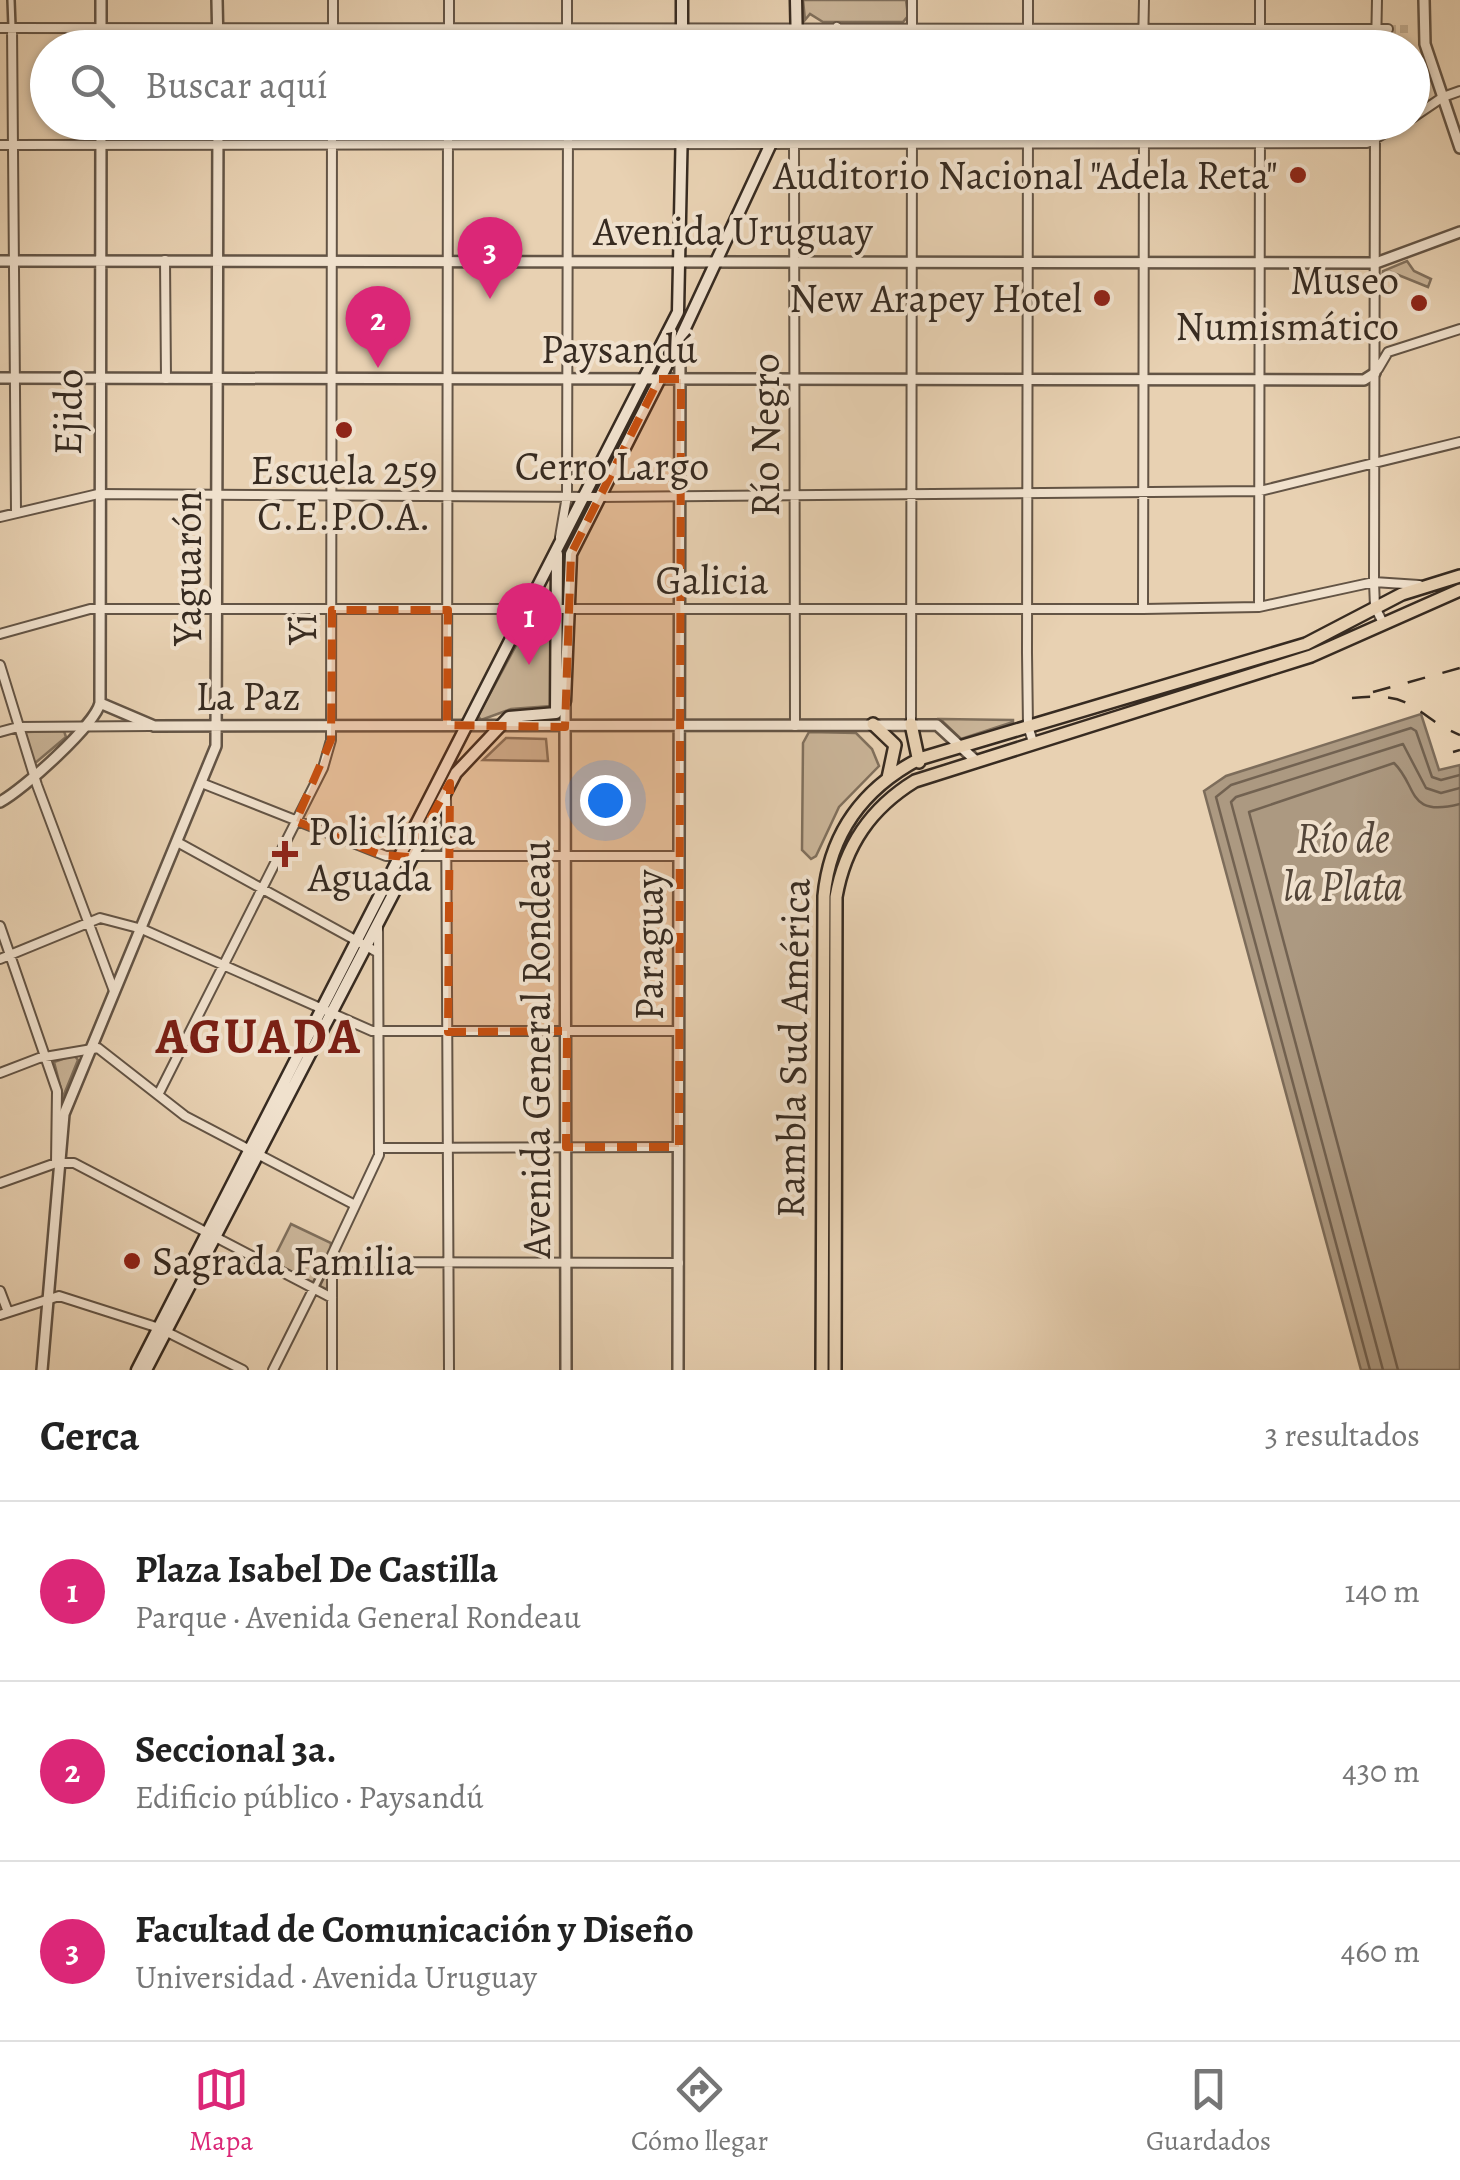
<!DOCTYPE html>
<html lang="es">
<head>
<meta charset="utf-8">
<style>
	body { margin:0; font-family:Alegreya,serif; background:#f2f2f2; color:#222 }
	.you { position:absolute; left:605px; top:800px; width:35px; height:35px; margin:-25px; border:8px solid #fff; border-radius:50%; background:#1a73e8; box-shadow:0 0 0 15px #1a73e833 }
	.badge { display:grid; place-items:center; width:65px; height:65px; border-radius:50%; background:#db2777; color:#fff; font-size:32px; font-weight:700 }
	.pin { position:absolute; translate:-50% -82px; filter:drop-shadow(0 2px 5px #0008) }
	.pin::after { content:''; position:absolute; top:52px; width:35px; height:30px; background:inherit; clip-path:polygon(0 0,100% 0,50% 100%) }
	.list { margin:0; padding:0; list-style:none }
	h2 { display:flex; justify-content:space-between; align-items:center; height:130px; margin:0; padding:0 40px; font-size:42px }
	h2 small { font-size:32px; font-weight:400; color:#767676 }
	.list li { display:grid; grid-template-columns:65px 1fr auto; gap:30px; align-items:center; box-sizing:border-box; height:180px; padding:0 40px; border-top:2px solid #e0e0e0 }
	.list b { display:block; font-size:38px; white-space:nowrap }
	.list p { margin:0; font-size:32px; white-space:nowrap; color:#767676 }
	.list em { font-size:32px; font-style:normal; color:#767676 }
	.icon { flex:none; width:55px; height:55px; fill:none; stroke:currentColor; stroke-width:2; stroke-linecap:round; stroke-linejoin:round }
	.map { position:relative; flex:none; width:1460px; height:1370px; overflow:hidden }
	.search { position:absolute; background:#fff; box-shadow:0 2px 8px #0004; left:30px; right:30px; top:30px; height:110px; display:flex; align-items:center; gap:25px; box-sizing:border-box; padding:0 35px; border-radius:55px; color:#767676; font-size:38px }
	.sheet { height:670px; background:#fff }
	nav { display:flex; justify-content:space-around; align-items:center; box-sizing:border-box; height:140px; border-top:2px solid #e0e0e0; background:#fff; font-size:28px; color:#767676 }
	nav a { display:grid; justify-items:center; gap:5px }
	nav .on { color:#db2777 }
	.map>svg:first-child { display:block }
	.green { fill:#cab599; stroke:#80705d; stroke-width:2.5 }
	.water { fill:#ac9981; stroke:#7d6d5b; stroke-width:2.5 }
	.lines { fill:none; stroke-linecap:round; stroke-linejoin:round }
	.shore { stroke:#726251; stroke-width:2.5 }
	.minor-tunnel { stroke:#c5b095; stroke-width:8; stroke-dasharray:8 4; stroke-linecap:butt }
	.pedestrian-casing { stroke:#635445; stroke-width:10 }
	.minor-casing { stroke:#635445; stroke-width:12 }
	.tertiary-casing { stroke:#635445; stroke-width:14 }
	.secondary-casing { stroke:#372b21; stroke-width:15 }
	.primary-casing { stroke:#372b21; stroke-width:16 }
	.pedestrian { stroke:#f0e1cd; stroke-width:5 }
	.minor { stroke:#f0e1cd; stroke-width:8 }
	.tertiary { stroke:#f0e1cd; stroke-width:9 }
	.secondary { stroke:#f0e1cd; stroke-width:10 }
	.primary { stroke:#e8d1b2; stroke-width:11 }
	.rail { stroke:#372b21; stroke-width:2.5; stroke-dasharray:18 18; stroke-linecap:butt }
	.marked { fill:#c55010; fill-opacity:0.2; stroke:#c55010; stroke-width:8; stroke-dasharray:20 12; stroke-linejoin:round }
	.poi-dot { fill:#8f2418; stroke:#f0e1cd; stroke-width:4 }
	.labels { text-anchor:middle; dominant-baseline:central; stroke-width:8; stroke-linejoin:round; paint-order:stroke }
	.poi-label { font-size:40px; fill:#372b21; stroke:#f0e1cd; text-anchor:end }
	.street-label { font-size:40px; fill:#372b21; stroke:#f0e1cd }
	.water-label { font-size:42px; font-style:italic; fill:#544639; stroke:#f0e1cd }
	.district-label { font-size:50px; font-weight:bold; letter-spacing:2.5px; fill:#7a1f14; stroke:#f0e1cd }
</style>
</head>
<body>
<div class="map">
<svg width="1460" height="1370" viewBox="0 0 1460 1370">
	<rect width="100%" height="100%" fill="#e8d1b2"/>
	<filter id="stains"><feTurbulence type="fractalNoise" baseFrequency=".002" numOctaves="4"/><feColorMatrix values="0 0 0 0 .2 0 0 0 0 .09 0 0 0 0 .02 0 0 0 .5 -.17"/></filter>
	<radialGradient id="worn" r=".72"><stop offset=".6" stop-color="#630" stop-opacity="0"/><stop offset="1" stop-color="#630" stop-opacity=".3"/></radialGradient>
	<path class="green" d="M 803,0 L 906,0 L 908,16 L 903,22 L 823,22 L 810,14 L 805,20 Z
		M 1407,261 L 1414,271 L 1431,279 L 1428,287 L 1391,272 L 1382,280 L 1383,271 Z
		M 539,619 L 553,622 L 551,706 L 511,709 L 481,720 L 478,716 L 527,625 Z
		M 940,719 L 1013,720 L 1013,722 L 961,739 Z
		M 64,731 L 66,737 L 34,764 L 25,732 Z
		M 809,732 L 856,733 L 872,749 L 879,766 L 839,807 L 816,856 L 811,859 L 802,850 L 803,743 Z
		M 506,738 L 546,739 L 548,761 L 483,760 Z
		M 439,818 L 442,851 L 421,851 L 438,818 Z
		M 74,1055 L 78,1060 L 63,1097 L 54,1062 Z
		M 291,1224 L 331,1243 L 328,1290 L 272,1262 Z"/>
	<path class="water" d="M 1421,714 L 1439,770 L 1460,765 L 1460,1370 L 1361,1370 L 1204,791 L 1226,776 Z"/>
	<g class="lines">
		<path class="shore" d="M 1370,1370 L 1216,797 L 1231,785 L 1411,728 L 1416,731 L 1432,777 L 1441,780 L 1460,775
			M 1383,1370 L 1231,802 L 1236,797 L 1403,744 L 1426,788 L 1441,793 L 1460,788
			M 1398,1370 L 1249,812 L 1394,763 C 1418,786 1406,818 1460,804"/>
		<path class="minor-tunnel" d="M 1388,29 L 1412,29"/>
		<g class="pedestrian-casing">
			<path id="pedestrian" d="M 11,0 L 12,27
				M 315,1287 L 327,1263 L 332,1262"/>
		</g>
		<g class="minor-casing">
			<path id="minor" d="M 333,0 L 333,48
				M 567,0 L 567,48
				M 912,0 L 912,48
				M 1028,0 L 1028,48
				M 0,28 L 1388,29
				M 12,28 L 16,512
				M 449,48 L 449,0
				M 826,48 L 837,27
				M 1143,48 L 1144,0
				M 1260,48 L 1260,0
				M 1376,48 L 1377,0
				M 1412,118 L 1443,97 L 1460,91
				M 1028,122 L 1027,653 L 1028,726 L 1033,742
				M 1375,122 L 1374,582 L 1375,607 L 1383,623
				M 794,143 L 795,726
				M 0,145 L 1367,143 L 1405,122
				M 165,260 L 166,379
				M 1378,369 L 1388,352 L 1460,329
				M 0,517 L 98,494 L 599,497 L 1260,491 L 1460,442
				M 560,537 L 567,496 L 568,122
				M 1259,607 L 1260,122
				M 1143,609 L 1144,122
				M 0,634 L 90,609 L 1143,609 L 1259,607 L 1374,582 L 1419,585
				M 0,665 L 37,785 L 114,991
				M 911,724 L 912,122
				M 447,725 L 448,122
				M 0,732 L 18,727 L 150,726
				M 204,784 L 386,856 L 678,856
				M 446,795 L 449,1370
				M 179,843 L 377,952
				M 0,926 L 57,1091 L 56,1163
				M 0,959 L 100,918 L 142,929 L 372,1031 L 679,1031
				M 0,1073 L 39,1058 L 98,1048 L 185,1116 L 355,1205
				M 158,1095 L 323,768 L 331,740 L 332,122
				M 379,1148 L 679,1147
				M 0,1183 L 56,1163 L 74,1163 L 332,1298
				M 332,1262 L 679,1263
				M 0,1291 L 8,1312
				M 0,1315 L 59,1296 L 159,1328 L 243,1370
				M 273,1370 L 314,1288
				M 332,1370 L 332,1255 L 379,1155 L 378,927"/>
		</g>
		<g class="tertiary-casing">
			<path id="tertiary" d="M 101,0 L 101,48
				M 217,0 L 218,48
				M 1424,0 L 1425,44 L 1460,148
				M 0,261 L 1376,263 L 1460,232
				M 0,378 L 1364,380 L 1375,373
				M 565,701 L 566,1370
				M 100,703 L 154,726 L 937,725 L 974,759
				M 0,802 C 23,790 95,725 100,703 L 101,122
				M 42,1370 L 64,1114 L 216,746 L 218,122
				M 678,1370 L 680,339"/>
		</g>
		<g class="secondary-casing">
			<path id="secondary" d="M 796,0 L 797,48
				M 682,48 L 682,0
				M 556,713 L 565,701 L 571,554 L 680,339 L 781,122
				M 556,713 L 557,554
				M 137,1370 L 678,312 L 682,122
				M 146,1370 L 456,773 L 509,717 L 556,713"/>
		</g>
		<g class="primary-casing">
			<path id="primary" d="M 873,724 L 895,745 L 888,778
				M 911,724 L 919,762
				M 822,1370 L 824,896 C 830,833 864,788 919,759 L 1306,644 L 1402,594 L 1460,576
				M 835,1370 L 836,897 C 845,845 871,808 915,781 L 1311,656 L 1460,590"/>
		</g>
		<use href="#pedestrian" class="pedestrian"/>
		<use href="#minor" class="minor"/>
		<use href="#tertiary" class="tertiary"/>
		<use href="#secondary" class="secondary"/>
		<use href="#primary" class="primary"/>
		<path class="rail" d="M 1373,692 L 1460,668
			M 1352,698 C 1419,691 1410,714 1460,735
			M 1453,752 L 1460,750"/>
	</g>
	<path class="marked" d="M 659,379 L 681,379 L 679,1147 L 566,1147 L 567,1031 L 448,1032 L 450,783 L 409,857 L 381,855 L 296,821 L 331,740 L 332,610 L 448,610 L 447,725 L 565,727 L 571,554 Z"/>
	<g class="poi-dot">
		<circle cx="1298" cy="175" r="10"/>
		<circle cx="1102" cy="298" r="10"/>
		<circle cx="1419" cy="303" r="10"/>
		<circle cx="344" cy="430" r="10"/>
		<path d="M280 839h10v10h10v10h-10v10h-10v-10h-10v-10h10z"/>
		<circle cx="132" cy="1261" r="10"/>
	</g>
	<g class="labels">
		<g class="poi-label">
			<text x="1278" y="175">Auditorio Nacional "Adela Reta"</text>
			<text x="1399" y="280">Museo<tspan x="1399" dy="46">Numismático</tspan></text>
			<text x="1082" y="298">New Arapey Hotel</text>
			<text x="344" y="470" text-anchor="middle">Escuela 259<tspan x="344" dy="46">C.E.P.O.A.</tspan></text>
			<text x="308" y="831" text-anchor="start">Policlínica<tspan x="308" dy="46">Aguada</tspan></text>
			<text x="152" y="1261" text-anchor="start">Sagrada Familia</text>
		</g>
		<g class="street-label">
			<text x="733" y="231">Avenida Uruguay</text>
			<text x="619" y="349">Paysandú</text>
			<text transform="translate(68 412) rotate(-89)">Ejido</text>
			<text transform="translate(765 435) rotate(-90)">Río Negro</text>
			<text x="612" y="466">Cerro Largo</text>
			<text transform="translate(187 568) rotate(-90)">Yaguarón</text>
			<text x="712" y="580">Galicia</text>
			<text transform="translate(302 629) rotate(-90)">Yi</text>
			<text x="248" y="696">La Paz</text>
			<text transform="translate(649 945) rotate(-90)">Paraguay</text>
			<text transform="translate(793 1048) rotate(-89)">Rambla Sud América</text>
			<text transform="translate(536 1049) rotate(-90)">Avenida General Rondeau</text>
		</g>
		<g class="water-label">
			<text x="1343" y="837">Río de<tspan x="1343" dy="48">la Plata</tspan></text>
		</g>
		<g class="district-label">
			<text x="259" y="1036">AGUADA</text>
		</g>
	</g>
	<rect width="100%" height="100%" filter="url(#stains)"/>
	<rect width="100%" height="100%" fill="url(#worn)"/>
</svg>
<div class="you"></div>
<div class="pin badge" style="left:529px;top:665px">1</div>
<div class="pin badge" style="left:378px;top:368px">2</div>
<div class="pin badge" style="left:490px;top:299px">3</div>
<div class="search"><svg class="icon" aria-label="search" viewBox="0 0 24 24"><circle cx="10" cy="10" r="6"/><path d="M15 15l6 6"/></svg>Buscar aquí</div>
</div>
<section class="sheet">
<h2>Cerca<small>3 resultados</small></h2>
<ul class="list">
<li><span class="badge">1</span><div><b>Plaza Isabel De Castilla</b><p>Parque · Avenida General Rondeau</p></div><em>140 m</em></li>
<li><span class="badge">2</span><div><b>Seccional 3a.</b><p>Edificio público · Paysandú</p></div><em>430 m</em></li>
<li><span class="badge">3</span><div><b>Facultad de Comunicación y Diseño</b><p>Universidad · Avenida Uruguay</p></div><em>460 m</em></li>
</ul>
</section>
<nav>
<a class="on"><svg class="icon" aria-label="map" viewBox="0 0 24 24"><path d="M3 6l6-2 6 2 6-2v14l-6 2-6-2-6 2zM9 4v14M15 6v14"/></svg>Mapa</a>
<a><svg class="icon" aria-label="directions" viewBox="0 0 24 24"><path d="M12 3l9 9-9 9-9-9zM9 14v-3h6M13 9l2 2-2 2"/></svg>Cómo llegar</a>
<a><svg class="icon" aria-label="saved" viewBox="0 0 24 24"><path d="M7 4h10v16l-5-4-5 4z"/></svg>Guardados</a>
</nav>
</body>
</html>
